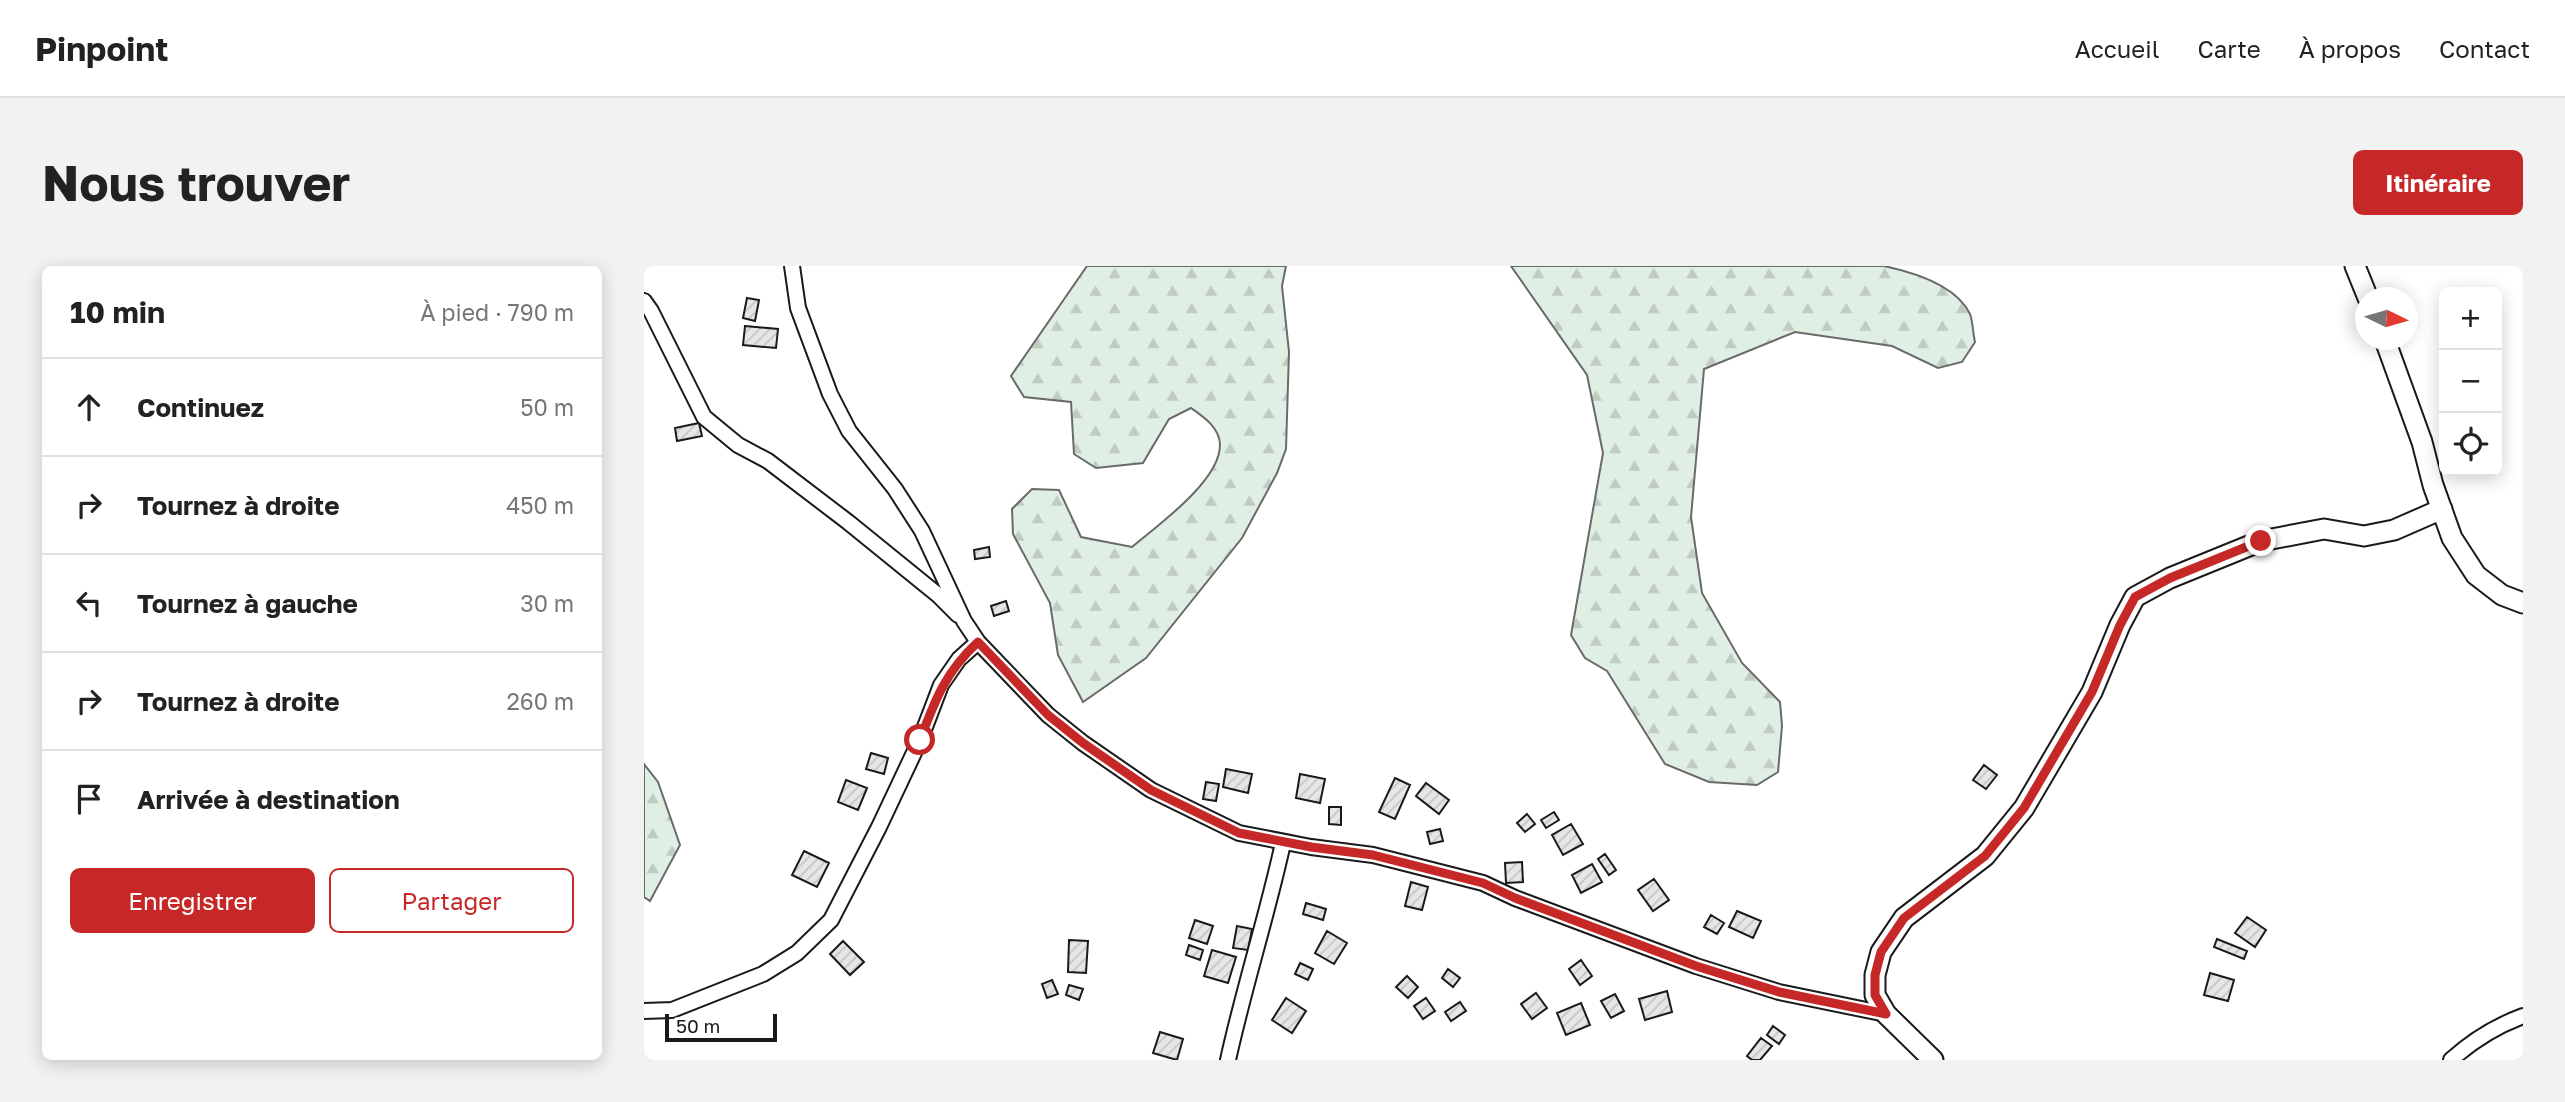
<!DOCTYPE html>
<html lang="fr">
<head>
<meta charset="utf-8">
<style>
	body { margin:0; font-family:"Golos Text",sans-serif; background:#f2f2f2; color:#222 }
	.controls { position:absolute; right:21px; top:21px; display:grid; overflow:hidden; border-radius:10px; box-shadow:0 4px 18px #0003 }
	.controls button { width:63px; height:63px; display:grid; place-items:center; padding:0; border:0; border-bottom:2px solid #e0e0e0; background:#fff; color:#222; font:35px sans-serif }
	.compass { position:absolute; left:1711px; top:21px; width:63px; height:63px; border-radius:50%; background:#fff; box-shadow:0 4px 18px #0003; rotate:95deg }
	.scale { position:absolute; left:21px; bottom:18px; width:112px; box-sizing:border-box; padding-left:7px; border:4px solid #1a1a1a; border-top:0; font-size:19px; line-height:24px; white-space:nowrap; color:#1a1a1a; -webkit-text-stroke:5px #fff; paint-order:stroke }
	.stop { position:absolute; width:21px; height:21px; margin:-16px; border:5px solid #c62828; border-radius:50%; background:#fff }
	.stop.end { background:#c62828; border-color:#fff; box-shadow:0 2px 7px #0008 }
	.list { margin:0; padding:0; list-style:none }
	h2 { display:flex; justify-content:space-between; align-items:center; height:91px; margin:0; padding:0 28px; font-size:30px }
	h2 small { font-size:23px; font-weight:400; color:#767676 }
	.list li { display:grid; grid-template-columns:46px 1fr auto; gap:21px; align-items:center; box-sizing:border-box; height:98px; padding:0 28px; border-top:2px solid #e0e0e0 }
	.list b { display:block; font-size:26px; white-space:nowrap }
	.list em { font-size:23px; font-style:normal; color:#767676 }
	.actions { display:flex; gap:14px; padding:21px 28px }
	.actions a { flex:1; padding:16px 0; border:2px solid #c62828; border-radius:10px; text-align:center; font-size:24px; color:#c62828 }
	.actions .main { background:#c62828; color:#fff }
	.icon { flex:none; width:38px; height:38px; fill:none; stroke:currentColor; stroke-width:2; stroke-linecap:round; stroke-linejoin:round }
	.map { position:relative; flex:none; width:1879px; height:794px; overflow:hidden; border-radius:10px }
	header { display:flex; align-items:center; gap:42px; box-sizing:border-box; height:98px; padding:0 35px; background:#fff; border-bottom:2px solid #e0e0e0 }
	header strong { font-size:33px }
	nav { display:flex; gap:38px; margin-inline-start:auto; font-size:24px }
	.intro { display:flex; align-items:center; justify-content:space-between; box-sizing:border-box; height:168px; padding:0 42px }
	h1 { margin:0; font-size:49px }
	.button { padding:18px 32px; border-radius:10px; background:#c62828; color:#fff; font-size:24px; font-weight:700 }
	main { display:flex; gap:42px; padding:0 42px }
	aside { flex:1; background:#fff; border-radius:10px; box-shadow:0 4px 18px #0003 }
	.map>svg:first-child { display:block }
	.forest { fill:url(#forest-firs); stroke:#6a6a6a; stroke-width:2 }
	.building { fill:url(#building-hatch); stroke:#1a1a1a; stroke-width:2 }
	.lines { fill:none; stroke-linecap:round; stroke-linejoin:round }
	.street-casing { stroke:#1a1a1a; stroke-width:18 }
	.secondary-casing { stroke:#1a1a1a; stroke-width:23 }
	.street { stroke:#fff; stroke-width:14 }
	.secondary { stroke:#fff; stroke-width:19 }
	.route { stroke:#c62828; stroke-width:9 }
</style>
</head>
<body>
<header>
<strong>Pinpoint</strong>
<nav><a>Accueil</a><a>Carte</a><a>À propos</a><a>Contact</a></nav>
</header>
<div class="intro"><h1>Nous trouver</h1><a class="button">Itinéraire</a></div>
<main>
<aside>
<h2>10 min<small>À pied · 790 m</small></h2>
<ul class="list">
<li><svg class="icon" aria-label="ahead" viewBox="0 0 24 24"><path d="M12 20V5M6 11l6-6 6 6"/></svg><div><b>Continuez</b></div><em>50 m</em></li>
<li><svg class="icon" aria-label="right" viewBox="0 0 24 24"><path d="M7 20v-9h11M14 6l5 5-5 5"/></svg><div><b>Tournez à droite</b></div><em>450 m</em></li>
<li><svg class="icon" aria-label="left" viewBox="0 0 24 24"><path d="M17 20v-9H6M10 6l-5 5 5 5"/></svg><div><b>Tournez à gauche</b></div><em>30 m</em></li>
<li><svg class="icon" aria-label="right" viewBox="0 0 24 24"><path d="M7 20v-9h11M14 6l5 5-5 5"/></svg><div><b>Tournez à droite</b></div><em>260 m</em></li>
<li><svg class="icon" aria-label="arrive" viewBox="0 0 24 24"><path d="M6 21V4h12l-3 4 3 4H6"/></svg><div><b>Arrivée à destination</b></div></li>
</ul>
<div class="actions"><a class="main">Enregistrer</a><a>Partager</a></div>
</aside>
<div class="map">
<svg width="1879" height="794" viewBox="0 0 1879 794">
	<defs>
		<pattern id="forest-firs" width="22" height="20" patternUnits="userSpaceOnUse" patternTransform="scale(1.75)"><rect width="22" height="20" fill="#e0efe3"/><path d="M5 1l3.5 6h-7zM16 11l3.5 6h-7z" fill="#c0ccc2"/></pattern>
		<pattern id="building-hatch" width="6" height="6" patternUnits="userSpaceOnUse" patternTransform="scale(1.75)"><rect width="6" height="6" fill="#e6e6e6"/><path d="M-1 1l2-2M0 6l6-6M5 7l2-2" fill="none" stroke="#c5c5c5"/></pattern>
	</defs>
	<rect width="100%" height="100%" fill="#fff"/>
	<path class="forest" d="M 443,0 L 642,0 L 638,20 L 645,86 L 642,183 L 633,207 L 598,272 L 502,392 L 439,436 L 414,389 L 406,337 L 369,268 L 368,243 L 388,223 L 415,224 L 437,271 L 488,281 C 514,259 576,215 576,179 C 576,162 560,151 547,142 L 525,153 L 499,197 L 452,202 L 430,188 L 427,136 L 380,131 L 367,110 Z
		M 867,0 L 1240,0 C 1268,6 1312,19 1326,48 C 1329,56 1329,68 1331,76 L 1318,96 L 1294,102 L 1248,80 L 1151,66 L 1060,103 L 1047,251 L 1058,327 L 1098,397 L 1136,436 L 1138,460 L 1134,506 L 1113,519 L 1065,516 L 1021,498 L 963,405 L 941,392 L 927,369 L 959,187 L 943,109 Z
		M 0,498 L 14,516 L 36,579 L 6,635 L 0,631 Z"/>
	<path class="building" d="M 103,32 L 115,34 L 111,55 L 99,52 Z
		M 101,60 L 134,63 L 132,82 L 99,79 Z
		M 55,157 L 58,170 L 33,175 L 31,162 Z
		M 345,281 L 346,291 L 331,293 L 330,284 Z
		M 362,335 L 365,345 L 350,350 L 347,340 Z
		M 227,487 L 244,492 L 240,508 L 222,503 Z
		M 1340,499 L 1353,509 L 1342,523 L 1329,514 Z
		M 582,503 L 608,508 L 604,527 L 579,521 Z
		M 656,508 L 681,513 L 676,537 L 652,532 Z
		M 751,512 L 766,519 L 751,553 L 735,546 Z
		M 202,514 L 223,522 L 214,544 L 194,536 Z
		M 562,516 L 575,518 L 572,535 L 559,533 Z
		M 782,517 L 805,534 L 795,548 L 772,530 Z
		M 685,541 L 697,541 L 697,559 L 685,558 Z
		M 910,546 L 915,554 L 902,562 L 897,554 Z
		M 883,548 L 891,558 L 881,566 L 873,557 Z
		M 927,558 L 939,578 L 919,589 L 908,569 Z
		M 796,563 L 799,575 L 786,578 L 783,566 Z
		M 160,585 L 185,597 L 173,621 L 148,609 Z
		M 961,588 L 972,604 L 965,609 L 954,593 Z
		M 878,596 L 879,616 L 862,617 L 861,597 Z
		M 948,598 L 958,616 L 937,627 L 928,609 Z
		M 1010,613 L 1025,634 L 1009,645 L 994,624 Z
		M 767,616 L 784,621 L 778,644 L 761,640 Z
		M 662,637 L 682,643 L 679,654 L 659,648 Z
		M 1093,645 L 1117,655 L 1109,672 L 1085,661 Z
		M 1067,649 L 1080,657 L 1073,668 L 1060,661 Z
		M 1603,651 L 1622,664 L 1611,681 L 1591,667 Z
		M 551,654 L 569,660 L 563,678 L 545,672 Z
		M 593,660 L 608,663 L 604,684 L 589,682 Z
		M 683,665 L 703,677 L 690,698 L 671,687 Z
		M 1573,673 L 1603,685 L 1600,693 L 1570,681 Z
		M 425,674 L 444,675 L 442,707 L 424,706 Z
		M 199,675 L 220,696 L 206,709 L 186,688 Z
		M 545,679 L 559,684 L 556,694 L 542,689 Z
		M 568,684 L 592,691 L 584,717 L 560,710 Z
		M 937,694 L 948,710 L 936,719 L 925,703 Z
		M 656,697 L 669,703 L 664,714 L 651,708 Z
		M 804,703 L 816,712 L 809,721 L 798,712 Z
		M 1566,707 L 1590,714 L 1584,735 L 1560,729 Z
		M 763,710 L 774,721 L 764,732 L 752,721 Z
		M 408,714 L 414,728 L 403,732 L 398,718 Z
		M 425,719 L 439,723 L 435,734 L 422,729 Z
		M 1023,725 L 1028,746 L 1001,754 L 995,733 Z
		M 892,727 L 903,742 L 888,753 L 877,738 Z
		M 971,728 L 980,745 L 967,752 L 957,735 Z
		M 642,732 L 662,745 L 648,767 L 628,754 Z
		M 782,732 L 791,745 L 779,753 L 770,740 Z
		M 816,736 L 822,745 L 807,755 L 801,746 Z
		M 937,737 L 946,759 L 922,769 L 913,747 Z
		M 1129,760 L 1141,769 L 1135,778 L 1123,769 Z
		M 516,766 L 539,773 L 533,794 L 509,787 Z
		M 1117,772 L 1128,780 L 1116,794 L 1108,794 L 1103,790 Z"/>
	<g class="lines">
		<g class="street-casing">
			<path id="street" d="M 148,0 L 154,42 L 186,128 L 205,165 L 251,223 L 278,265 L 320,355 L 334,376 L 404,449 L 439,477 L 507,524 L 595,567 L 667,581 L 729,589 L 839,617 L 871,632 L 1052,700 L 1135,726 L 1242,748
				M 0,35 L 7,45 L 60,151 L 94,179 L 124,195 L 204,256 L 294,329 L 314,349
				M 0,745 L 28,744 L 119,708 L 153,687 L 187,654 L 235,561 L 276,474 L 297,419 L 315,393 L 334,376
				M 584,794 C 600,721 623,650 639,577
				M 1807,794 C 1829,774 1852,760 1879,750"/>
		</g>
		<g class="secondary-casing">
			<path id="secondary" d="M 1711,0 L 1724,32
				M 1741,74 L 1778,176 L 1789,219 L 1808,272 L 1832,309 L 1858,329 L 1879,337
				M 1289,794 L 1242,748 L 1231,729 L 1231,709 L 1237,686 L 1260,652 L 1341,590 L 1380,542 L 1448,426 L 1476,359 L 1491,331 L 1526,312 L 1617,275 L 1680,263 L 1720,270 L 1750,264 L 1798,243"/>
		</g>
		<use href="#street" class="street"/>
		<use href="#secondary" class="secondary"/>
	</g>
	<g class="lines">
		<path class="route" d="M 276,474 C 291,434 302,405 334,376 L 404,449 L 439,477 L 507,524 L 595,567 L 667,581 L 729,589 L 839,617 L 871,632 L 1052,700 L 1135,726 L 1242,748 L 1231,729 L 1231,709 L 1237,686 L 1260,652 L 1341,590 L 1380,542 L 1448,426 L 1476,359 L 1491,331 L 1526,312 L 1617,275"/>
	</g>
</svg>
<div class="controls">
<button>+</button>
<button>−</button>
<button><svg class="icon" aria-label="locate" viewBox="0 0 24 24"><circle cx="12" cy="12" r="6"/><path d="M12 2v4M12 18v4M2 12h4M18 12h4"/></svg></button>
</div>
<svg class="compass" viewBox="-18 -18 36 36"><path d="M0-13l5 13h-10z" fill="#e53935"/><path d="M0 13l5-13h-10z" fill="#767676"/></svg>
<div class="scale">50 m</div>
<div class="stop" style="left:276px;top:474px"></div>
<div class="stop end" style="left:1617px;top:275px"></div>
</div>
</main>
</body>
</html>
